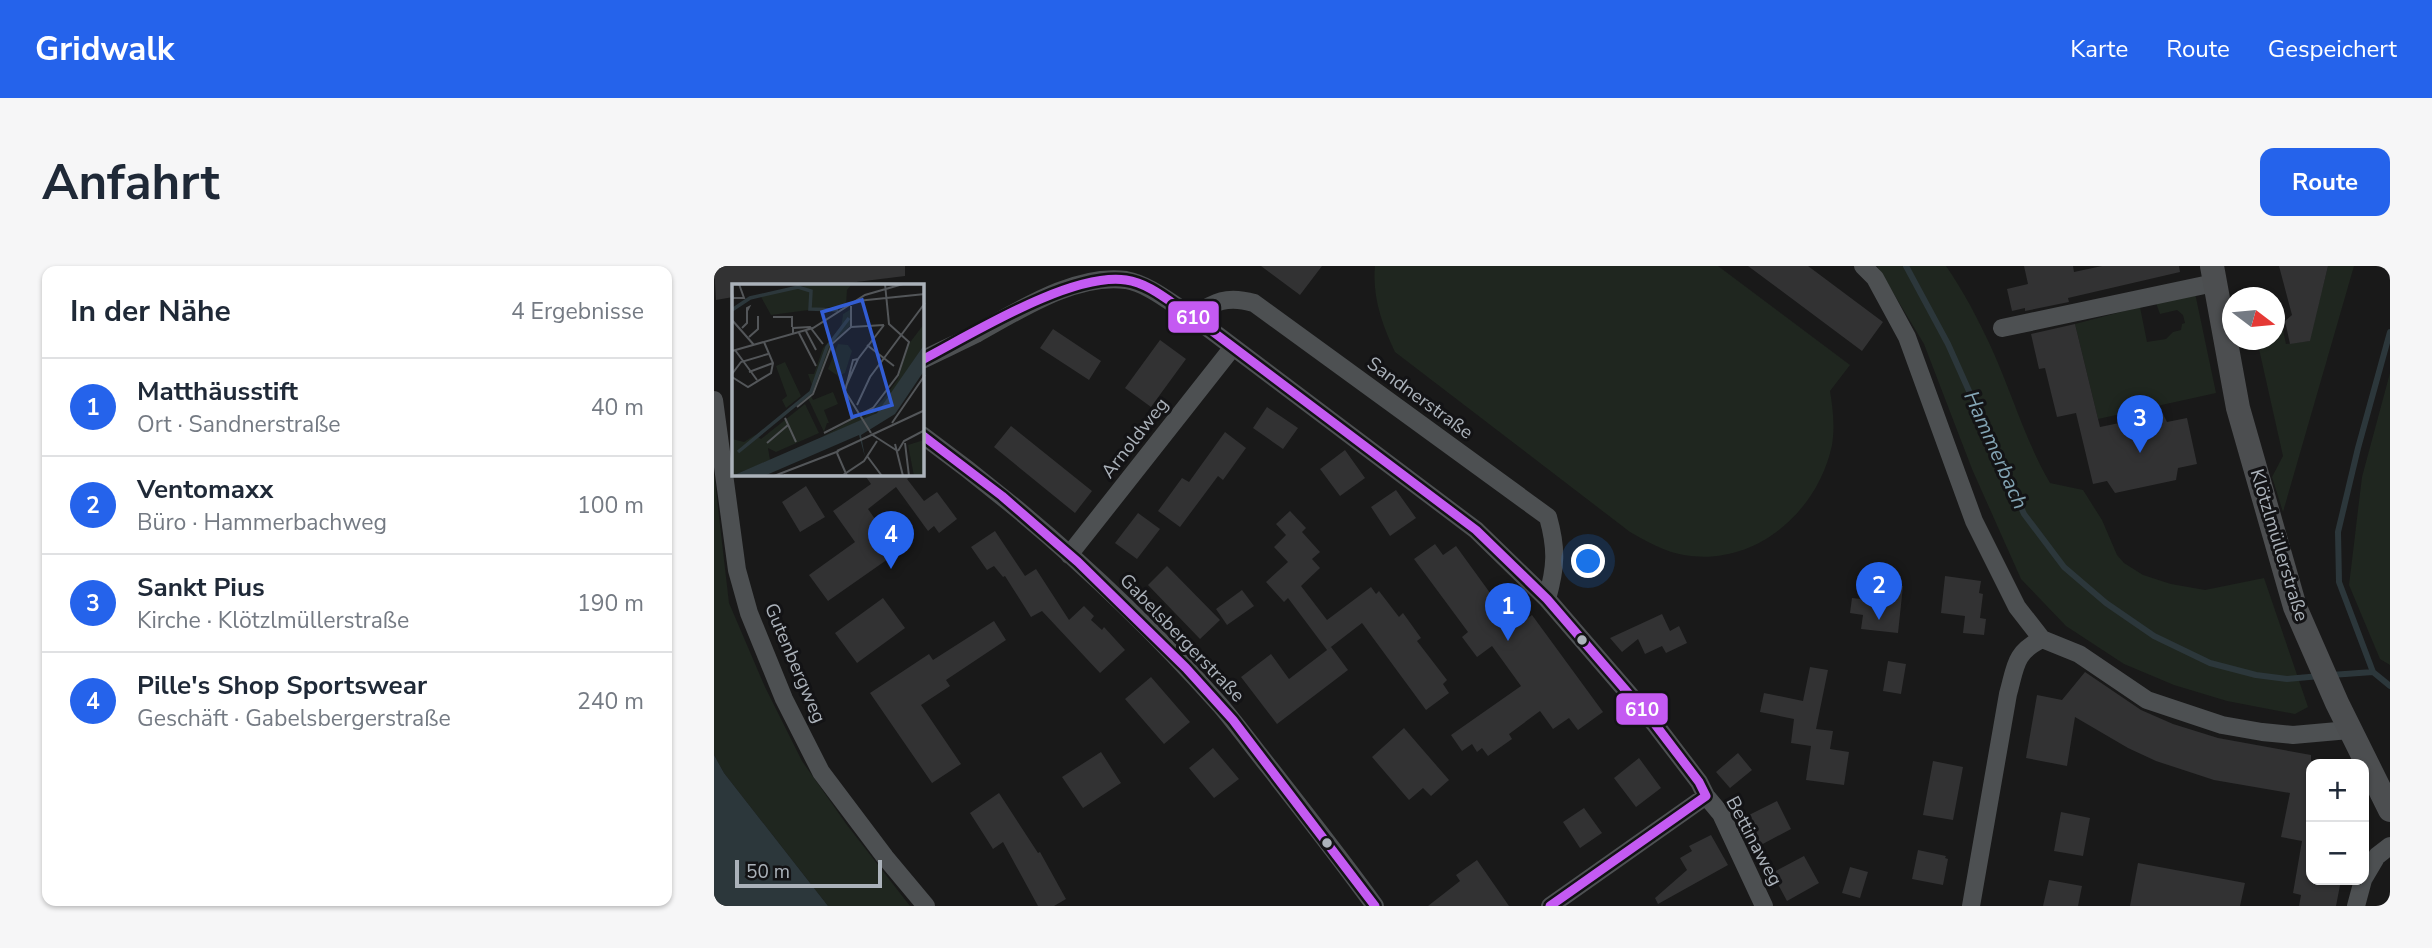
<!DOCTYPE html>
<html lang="de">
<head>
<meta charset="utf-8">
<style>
	body { margin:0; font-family:"Nunito Sans",sans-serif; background:#f6f6f7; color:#1f2937 }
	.controls { position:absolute; right:21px; bottom:21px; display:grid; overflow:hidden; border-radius:14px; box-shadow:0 2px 5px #0004 }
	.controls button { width:63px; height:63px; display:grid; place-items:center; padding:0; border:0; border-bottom:2px solid #e0e1e3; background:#fff; color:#1f2937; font:35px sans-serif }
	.compass { position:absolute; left:1508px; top:21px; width:63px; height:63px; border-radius:50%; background:#fff; box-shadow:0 2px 5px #0004; rotate:106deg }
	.scale { position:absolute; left:21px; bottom:18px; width:147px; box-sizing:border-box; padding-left:7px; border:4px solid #abb2ba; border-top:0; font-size:19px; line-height:24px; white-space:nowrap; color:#abb2ba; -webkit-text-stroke:5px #131315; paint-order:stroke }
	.you { position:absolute; left:875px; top:296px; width:24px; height:24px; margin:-18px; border:5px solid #fff; border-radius:50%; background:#1a73e8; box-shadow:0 0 0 10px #1a73e833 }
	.badge { display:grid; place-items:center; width:46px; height:46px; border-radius:50%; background:#2563eb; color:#fff; font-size:23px; font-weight:700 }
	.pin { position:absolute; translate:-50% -58px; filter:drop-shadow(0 2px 4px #0008) }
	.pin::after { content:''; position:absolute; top:37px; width:24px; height:21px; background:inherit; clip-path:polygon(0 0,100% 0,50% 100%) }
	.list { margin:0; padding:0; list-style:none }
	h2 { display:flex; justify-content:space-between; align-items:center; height:91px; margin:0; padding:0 28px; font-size:30px }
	h2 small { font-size:23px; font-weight:400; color:#747a83 }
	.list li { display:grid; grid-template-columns:46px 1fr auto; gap:21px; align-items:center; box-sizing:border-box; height:98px; padding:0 28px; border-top:2px solid #e0e1e3 }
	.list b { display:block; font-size:26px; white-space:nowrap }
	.list p { margin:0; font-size:23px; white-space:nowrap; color:#747a83 }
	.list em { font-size:23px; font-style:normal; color:#747a83 }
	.map { position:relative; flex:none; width:1676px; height:640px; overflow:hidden; border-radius:14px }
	header { display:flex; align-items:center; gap:42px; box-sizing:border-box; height:98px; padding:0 35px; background:#2563eb; color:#fff }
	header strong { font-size:33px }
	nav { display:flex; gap:38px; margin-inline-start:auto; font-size:24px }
	.intro { display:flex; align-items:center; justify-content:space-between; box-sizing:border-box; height:168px; padding:0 42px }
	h1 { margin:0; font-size:49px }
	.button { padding:18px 32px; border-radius:14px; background:#2563eb; color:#fff; font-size:24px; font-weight:700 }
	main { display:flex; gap:42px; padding:0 42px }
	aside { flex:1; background:#fff; border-radius:14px; box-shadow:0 2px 5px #0004 }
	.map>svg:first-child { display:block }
	.green { fill:#1f261f }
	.water { fill:#2c373b }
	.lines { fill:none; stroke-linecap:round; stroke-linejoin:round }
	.stream { stroke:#2c373b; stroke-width:6 }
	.building { fill:#323233 }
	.street { stroke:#4d5052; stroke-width:18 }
	.secondary { stroke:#4c4e50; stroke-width:24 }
	.bus-1-casing { stroke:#131315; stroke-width:14 }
	.bus-1 { stroke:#c45af2; stroke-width:9 }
	.bus-dot { fill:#abb2ba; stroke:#131315; stroke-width:2.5 }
	.labels { text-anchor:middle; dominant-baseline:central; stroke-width:6; stroke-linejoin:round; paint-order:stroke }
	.street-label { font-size:19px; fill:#abb2ba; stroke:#131315 }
	.water-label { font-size:21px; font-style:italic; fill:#83a4b4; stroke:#131315 }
	.inset-river { fill:none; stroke:#2c373b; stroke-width:3.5 }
	.inset-road { fill:none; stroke:#535659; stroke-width:2 }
	.view { fill:#325dd4; fill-opacity:0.15; stroke:#325dd4; stroke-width:3.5 }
	.inset-edge { fill:none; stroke:#abb2ba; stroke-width:3.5 }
	.line-badge { stroke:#131315; stroke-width:2.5 }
	.badge-label { font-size:19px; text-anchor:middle; font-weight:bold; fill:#fff }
</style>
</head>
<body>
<header>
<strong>Gridwalk</strong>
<nav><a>Karte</a><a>Route</a><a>Gespeichert</a></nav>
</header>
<div class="intro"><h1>Anfahrt</h1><a class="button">Route</a></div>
<main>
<aside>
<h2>In der Nähe<small>4 Ergebnisse</small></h2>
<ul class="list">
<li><span class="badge">1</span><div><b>Matthäusstift</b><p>Ort · Sandnerstraße</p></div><em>40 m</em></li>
<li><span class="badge">2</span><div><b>Ventomaxx</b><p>Büro · Hammerbachweg</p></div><em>100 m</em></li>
<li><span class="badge">3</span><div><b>Sankt Pius</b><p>Kirche · Klötzlmüllerstraße</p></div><em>190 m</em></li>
<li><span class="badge">4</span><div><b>Pille's Shop Sportswear</b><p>Geschäft · Gabelsbergerstraße</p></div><em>240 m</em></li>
</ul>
</aside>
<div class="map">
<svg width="1676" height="640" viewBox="0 0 1676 640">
	<rect width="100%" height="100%" fill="#191919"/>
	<path class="green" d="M 661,0 L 1004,0 L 1136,99 L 1116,125 C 1119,143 1121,161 1118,179 C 1104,246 1041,301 970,289 C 951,286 932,275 916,266 L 681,86 C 668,59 658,30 661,0 Z
		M 1163,0 L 1232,0 C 1250,26 1264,53 1277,81 C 1298,127 1311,174 1336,217 L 1369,224 L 1388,254 L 1403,289 L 1410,297 L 1429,309 L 1457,318 L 1491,324 L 1550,312 L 1594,441 L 1581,448 L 1513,435 L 1460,419 L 1410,398 L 1352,360 L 1307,313 L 1258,203 L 1210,78 Z
		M 1614,0 L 1640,0 L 1569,246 L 1558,211 L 1569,190 L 1543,74 L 1560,74 L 1561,50 L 1566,50 L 1572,78 L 1595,75 Z
		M 1481,27 L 1502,127 L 1384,153 L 1361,58 L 1426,41 L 1433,76 L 1452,73 L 1459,66 L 1467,64 L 1468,58 L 1471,57 L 1469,49 L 1463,44 L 1446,48 L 1442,37 Z
		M 1676,107 L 1676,399 L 1666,393 L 1635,319 L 1648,211 Z
		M 0,207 L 15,337 L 51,421 L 88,495 L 133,559 L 196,640 L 114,640 L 10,507 L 0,489 Z"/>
	<path class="water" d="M 0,489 L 10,507 L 114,640 L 0,640 Z"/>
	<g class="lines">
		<path class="stream" d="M 1192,0 L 1234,78 L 1310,248 L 1350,301 L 1392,337 L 1440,370 L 1496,397 L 1542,409 L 1573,413 L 1606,410
			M 1659,406 L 1625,316 L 1624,266 L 1644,182 L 1676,66
			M 1617,409 L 1659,406 L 1676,420"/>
	</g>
	<path class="building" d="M 0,0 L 191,0 L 191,10 L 118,19 L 19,19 L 19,31 L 2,34 Z
		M 547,0 L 608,0 L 586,29 Z
		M 1034,0 L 1094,0 L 1169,56 L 1148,85 Z
		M 1310,0 L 1359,0 L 1360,6 L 1388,0 L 1465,0 L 1466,6 L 1354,32 L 1355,36 L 1311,45 L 1311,42 L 1298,45 L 1293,23 L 1314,18 Z
		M 1565,0 L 1614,0 L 1596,75 L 1576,78 L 1571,55 L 1578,49 Z
		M 1361,58 L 1386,161 L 1449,148 L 1453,156 L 1473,152 L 1483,198 L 1464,202 L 1462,214 L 1401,227 L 1393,215 L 1379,218 L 1362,147 L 1343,151 L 1331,102 L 1325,103 L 1317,68 Z
		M 339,63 L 387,95 L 375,114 L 326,82 Z
		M 446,74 L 472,93 L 437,141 L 411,122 Z
		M 553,141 L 584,162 L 569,183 L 539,162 Z
		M 297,160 L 378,225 L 361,247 L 280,181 Z
		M 511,166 L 532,182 L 509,214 L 504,210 L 466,261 L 444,245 L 468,212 L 475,216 Z
		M 631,184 L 651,212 L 626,230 L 606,203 Z
		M 150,208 L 199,208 L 193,213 L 210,235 L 223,226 L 243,253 L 225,267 L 220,260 L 214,265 L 182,221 L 154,243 L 184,286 L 114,335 L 95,309 L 141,276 L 119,245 L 157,218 Z
		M 92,220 L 111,251 L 86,266 L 68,236 Z
		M 682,224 L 702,252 L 676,270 L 657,241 Z
		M 576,245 L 592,262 L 588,266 L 606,286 L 598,293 L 606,302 L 587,320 L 613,354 L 657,321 L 662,328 L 665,325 L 685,351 L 689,347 L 707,372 L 703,375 L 733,414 L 729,418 L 735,427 L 712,444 L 648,357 L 613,384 L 574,332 L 570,336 L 552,316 L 574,296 L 560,281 L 572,269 L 562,258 Z
		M 424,247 L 446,263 L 423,293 L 401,277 Z
		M 281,265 L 311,310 L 322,303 L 355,354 L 370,340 L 380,350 L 377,354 L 388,364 L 390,361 L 411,384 L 386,407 L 328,345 L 317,351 L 291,310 L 289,311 L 280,300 L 273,304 L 257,281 Z
		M 721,278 L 729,289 L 742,280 L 787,342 L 790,340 L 804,359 L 818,349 L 889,446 L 864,464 L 855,452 L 839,463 L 826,445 L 795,468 L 798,473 L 774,490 L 768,482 L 763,486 L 758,478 L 748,485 L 737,469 L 807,420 L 778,380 L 763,391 L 748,371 L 754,366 L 700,293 Z
		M 453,300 L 506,354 L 486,373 L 434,319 Z
		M 1231,310 L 1267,315 L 1265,327 L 1269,328 L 1266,352 L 1272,353 L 1270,369 L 1249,367 L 1251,350 L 1227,347 Z
		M 1157,317 L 1189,320 L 1184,367 L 1147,363 L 1149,349 L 1136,347 L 1138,332 L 1156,334 Z
		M 528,324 L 540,340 L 513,359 L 502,343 Z
		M 169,332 L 191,362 L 143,397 L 121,367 Z
		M 948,348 L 956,365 L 965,360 L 973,377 L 952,387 L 948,380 L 931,388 L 924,373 L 908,386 L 896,372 Z
		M 280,355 L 292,374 L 232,414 L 236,420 L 207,439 L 247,498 L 218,517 L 156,427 L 215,388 L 219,394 Z
		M 617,381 L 634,404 L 563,458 L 527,411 L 557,388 L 575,413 Z
		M 1174,395 L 1192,398 L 1187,428 L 1169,425 Z
		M 1096,401 L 1114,404 L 1102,463 L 1119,465 L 1116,483 L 1135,486 L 1130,519 L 1092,514 L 1097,480 L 1077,477 L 1080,453 L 1046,446 L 1050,427 L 1089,435 Z
		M 1371,406 L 1427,444 L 1459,458 L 1504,472 L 1597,489 L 1597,614 L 1627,614 L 1622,640 L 1585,640 L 1587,629 L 1579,627 L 1588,575 L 1567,571 L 1576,527 L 1500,514 L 1442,495 L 1414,482 L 1361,451 L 1353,500 L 1312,492 L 1323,429 L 1348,434 Z
		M 437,411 L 476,456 L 450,478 L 411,433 Z
		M 690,462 L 735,514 L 717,530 L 709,522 L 695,534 L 658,491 Z
		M 499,482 L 525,513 L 500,532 L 475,502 Z
		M 387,486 L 407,517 L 369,542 L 348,511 Z
		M 1024,487 L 1038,504 L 1016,522 L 1002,506 Z
		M 925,492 L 947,522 L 922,541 L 900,512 Z
		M 1219,495 L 1249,501 L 1239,554 L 1209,549 Z
		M 285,527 L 324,587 L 326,586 L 352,633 L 340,640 L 324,640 L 289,576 L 279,583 L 256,547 Z
		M 1063,535 L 1077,563 L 1045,580 L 1031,551 Z
		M 870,542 L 888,567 L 866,582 L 849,556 Z
		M 1347,546 L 1376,552 L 1369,590 L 1340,585 Z
		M 997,569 L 1014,599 L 944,638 L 941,632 L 973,604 L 966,592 L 978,585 L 975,580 Z
		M 1204,584 L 1232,590 L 1231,592 L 1234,593 L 1229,619 L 1198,613 Z
		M 1090,590 L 1105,617 L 1073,635 L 1058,607 Z
		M 763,594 L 795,640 L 714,640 L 746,615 L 742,609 Z
		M 1424,597 L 1531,617 L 1526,640 L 1416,640 Z
		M 1136,601 L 1154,606 L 1146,632 L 1128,627 Z
		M 1335,614 L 1368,620 L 1364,640 L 1329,640 Z"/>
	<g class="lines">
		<path class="street" d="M 1149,0 L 1161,12 L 1193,71 L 1260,255 L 1303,341 L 1328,373 L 1365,388 L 1433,434 L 1508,459 L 1548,466 L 1579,469 L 1635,464
			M 478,50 C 501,36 512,29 540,37 L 834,251 C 843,283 842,301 833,333
			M 1288,62 L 1500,17
			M 208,94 C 226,85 244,77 262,68 C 304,45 361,7 412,14 C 435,18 458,38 478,50 L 762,264 L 833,333 L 940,457 L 985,516 L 992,530 L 1007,548 L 1050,640
			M 0,134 L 23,304 L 35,347 L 70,433 L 107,506 L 171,591 L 212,640
			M 208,169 C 316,248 417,339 506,439 C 523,459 539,481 555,501 C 591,547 627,593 661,640
			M 355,289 L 519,81
			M 1650,612 L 1663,590 L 1676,580
			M 836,640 L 992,530
			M 1257,640 L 1294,428 C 1302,400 1300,387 1328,373
			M 1642,640 L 1649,614"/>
		<path class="secondary" d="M 1498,0 L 1524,142 L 1581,341 L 1623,437 L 1676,544"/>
		<g class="bus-1-casing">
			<path id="bus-1" d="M 208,94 C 258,68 357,6 412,14 C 436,17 458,38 478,50 L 762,264 L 833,333 L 940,457 L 985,516 L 992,530 L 836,640
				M 208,169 L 288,230 L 364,296 L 472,402 L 519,454 L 661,640"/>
		</g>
		<use href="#bus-1" class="bus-1"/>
	</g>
	<g class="bus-dot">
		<circle cx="868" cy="374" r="6"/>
		<circle cx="613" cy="577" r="6"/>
	</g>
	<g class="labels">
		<g class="street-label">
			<text transform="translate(706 132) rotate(36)">Sandnerstraße</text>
			<text transform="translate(421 172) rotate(-52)">Arnoldweg</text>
			<text transform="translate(1565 279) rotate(73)">Klötzlmüllerstraße</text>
			<text transform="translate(468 372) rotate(46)">Gabelsbergerstraße</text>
			<text transform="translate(81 397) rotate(67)">Gutenbergweg</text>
			<text transform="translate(1040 575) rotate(62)">Bettinaweg</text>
		</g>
		<g class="water-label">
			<text transform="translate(1282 184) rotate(66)">Hammerbach</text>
		</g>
	</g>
	<g transform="translate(18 18)">
		<rect width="192" height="192" fill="#191919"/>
		<path d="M 83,0 L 120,0 L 115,6 L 114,21 L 39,31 L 28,11 ZM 119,25 L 118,42 L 99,60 L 82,107 L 76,90 L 82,90 L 91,64 L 109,45 L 111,30 ZM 192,40 L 192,61 L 151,123 L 140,132 L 90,153 L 127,132 L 132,133 L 149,118 L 166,95 L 176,61 ZM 106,60 L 116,61 L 120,67 L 113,89 L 106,92 L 96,85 ZM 53,78 L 69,112 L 54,124 L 50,116 L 55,112 L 44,82 ZM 101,108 L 106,120 L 92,126 L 97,139 L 105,139 L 95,139 L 92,148 L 75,112 L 78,110 L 81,116 ZM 73,120 L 87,149 L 44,168 L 36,164 L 38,176 L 0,192 L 0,155 L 12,158 L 23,151 L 29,155 ZM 192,156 L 192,186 L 190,192 L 182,192 L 176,161 Z" fill="#1f261f"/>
		<path d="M 192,61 L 192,87 L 163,130 L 129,151 L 133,173 L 127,151 L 32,192 L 0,192 L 145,129 Z" fill="#2c373b"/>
		<path class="inset-river" d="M 0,26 L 18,14 L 66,3 L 79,7 L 78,25 L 106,26M 6,168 L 79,108 L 95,63 L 117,34"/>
		<path class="inset-road" d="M 0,9 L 1,14 L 12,14 L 7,0M 125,17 L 193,10M 41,33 L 60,33 L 60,43M 0,36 L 22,61M 119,43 L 152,41M 10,44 L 15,39 L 15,24 L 17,23 L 15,27M 74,47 L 84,66M 67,49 L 84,82M 61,50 L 61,44 L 78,43 L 91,60M 17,53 L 26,45 L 26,32M 135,61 L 162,82M 3,66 L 25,96M 0,67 L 81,44 L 133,11 L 171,0M 126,75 L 121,76 L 113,107 L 139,149M 17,88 L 41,79M 0,90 L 9,78 L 36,70M 0,93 L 16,103 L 39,89 L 41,79 L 32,58M 114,102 L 126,75 L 152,41M 125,121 L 138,93 L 193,19M 65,123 L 81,110 L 100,60 L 119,43 L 119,22M 53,134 L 64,158M 160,139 L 193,91M 92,149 L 141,124 L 166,91 L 177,58 L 157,40 L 153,0M 139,150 L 164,166M 35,159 L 56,141M 173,159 L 177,192M 163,160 L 171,192M 105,167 L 193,126M 166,167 L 172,157 L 193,146M 105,169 L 115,192M 135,172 L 150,192M 52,191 L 111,191 L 132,177 L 145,157M 42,192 L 107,167"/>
		<path class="view" d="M 130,16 L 160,121 L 120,133 L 90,28 Z"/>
		<rect width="192" height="192" class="inset-edge"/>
	</g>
	<g class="line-badge">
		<rect x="453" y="34" width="53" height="34" rx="7" fill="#c45af2"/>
		<rect x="901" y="426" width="54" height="34" rx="7" fill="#c45af2"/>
	</g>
	<g class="badge-label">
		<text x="479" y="58">610</text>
		<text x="928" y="450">610</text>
	</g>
</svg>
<div class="controls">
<button>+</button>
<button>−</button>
</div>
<svg class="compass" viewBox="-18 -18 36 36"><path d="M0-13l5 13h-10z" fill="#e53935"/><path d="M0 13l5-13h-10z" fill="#747a83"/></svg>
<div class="scale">50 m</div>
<div class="you"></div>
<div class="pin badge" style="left:794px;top:375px">1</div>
<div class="pin badge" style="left:1165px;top:354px">2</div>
<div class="pin badge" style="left:1426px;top:187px">3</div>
<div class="pin badge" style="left:177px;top:303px">4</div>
</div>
</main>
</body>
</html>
